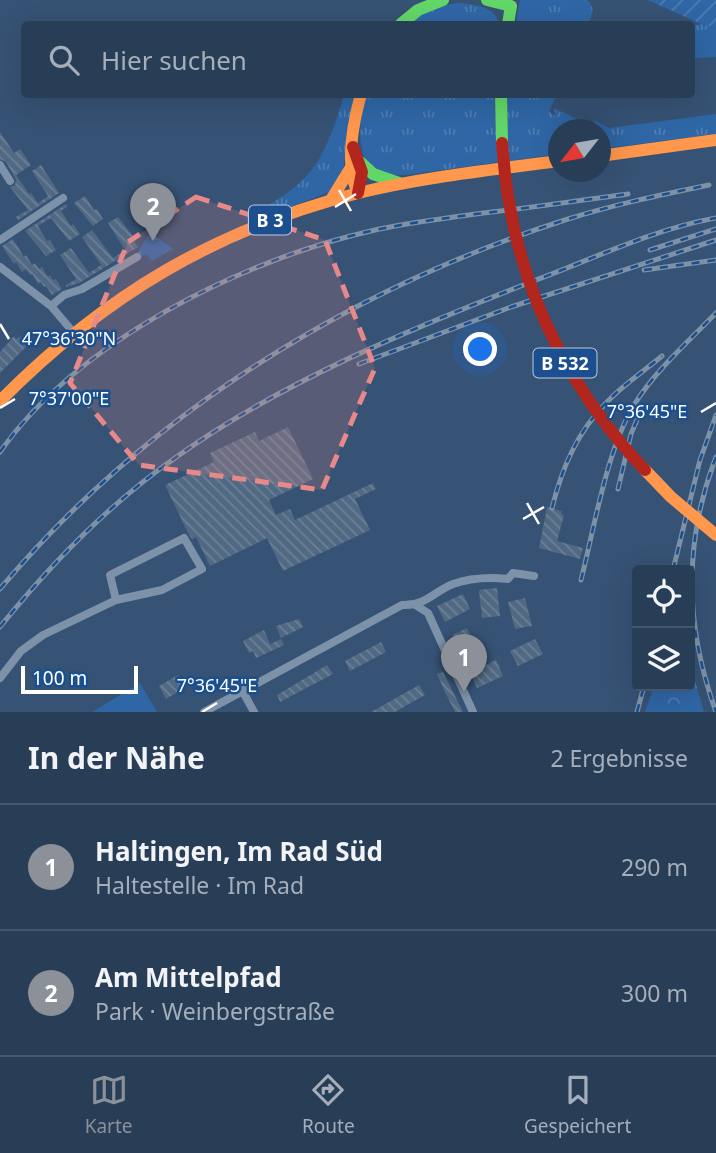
<!DOCTYPE html>
<html lang="de">
<head>
<meta charset="utf-8">
<style>
	body { margin:0; font-family:"Noto Sans",sans-serif; background:#344961; color:#f1f3f6 }
	.controls { position:absolute; right:21px; bottom:21px; display:grid; overflow:hidden; border-radius:7px; box-shadow:0 7px 28px #0002 }
	.controls button { width:63px; height:63px; display:grid; place-items:center; padding:0; border:0; border-bottom:2px solid #44576d; background:#283e57; color:#f1f3f6; font:35px sans-serif }
	.compass { position:absolute; left:548px; top:119px; width:63px; height:63px; border-radius:50%; background:#283e57; box-shadow:0 7px 28px #0002; rotate:239deg }
	.scale { position:absolute; left:21px; bottom:18px; width:117px; box-sizing:border-box; padding-left:7px; border:4px solid #fff; border-top:0; font-size:19px; line-height:24px; white-space:nowrap; color:#fff; -webkit-text-stroke:5px #1b4f8f; paint-order:stroke }
	.you { position:absolute; left:481px; top:350px; width:24px; height:24px; margin:-18px; border:5px solid #fff; border-radius:50%; background:#1a73e8; box-shadow:0 0 0 10px #1a73e833 }
	.badge { display:grid; place-items:center; width:46px; height:46px; border-radius:50%; background:#8c9099; color:#fff; font-size:23px; font-weight:700 }
	.pin { position:absolute; translate:-50% -58px; filter:drop-shadow(0 2px 4px #0008) }
	.pin::after { content:''; position:absolute; top:37px; width:24px; height:21px; background:inherit; clip-path:polygon(0 0,100% 0,50% 100%) }
	.list { margin:0; padding:0; list-style:none }
	h2 { display:flex; justify-content:space-between; align-items:center; height:91px; margin:0; padding:0 28px; font-size:30px }
	h2 small { font-size:23px; font-weight:400; color:#a5aeba }
	.list li { display:grid; grid-template-columns:46px 1fr auto; gap:21px; align-items:center; box-sizing:border-box; height:126px; padding:0 28px; border-top:2px solid #44576d }
	.list b { display:block; font-size:26px; white-space:nowrap }
	.list p { margin:0; font-size:23px; white-space:nowrap; color:#a5aeba }
	.list em { font-size:23px; font-style:normal; color:#a5aeba }
	.icon { flex:none; width:38px; height:38px; fill:none; stroke:currentColor; stroke-width:2; stroke-linecap:round; stroke-linejoin:round }
	.map { position:relative; flex:none; width:716px; height:712px; overflow:hidden }
	.search { position:absolute; background:#283e57; box-shadow:0 7px 28px #0002; left:21px; right:21px; top:21px; height:77px; display:flex; align-items:center; gap:18px; box-sizing:border-box; padding:0 24px; border-radius:7px; color:#a5aeba; font-size:26px }
	.sheet { height:343px; background:#283e57 }
	nav { display:flex; justify-content:space-around; align-items:center; box-sizing:border-box; height:98px; border-top:2px solid #44576d; background:#283e57; font-size:19px; color:#a5aeba }
	nav a { display:grid; justify-items:center; gap:4px }
	nav .on { color:#8c9099 }
	.map>svg:first-child { display:block }
	.grass { fill:url(#grass-tufts) }
	.forest { fill:url(#forest-crowns) }
	.garden { fill:url(#garden-furrows) }
	.pitch { fill:#2f66a5 }
	.building { fill:url(#building-back-hatch) }
	.lines { fill:none; stroke-linecap:round; stroke-linejoin:round }
	.street { stroke:#7d92a8; stroke-width:8 }
	.fast { stroke:#63d668; stroke-width:12 }
	.slow { stroke:#ff974d; stroke-width:12 }
	.jam { stroke:#b3261e; stroke-width:12 }
	.rail-casing { stroke:#7e92a7; stroke-width:5 }
	.rail { stroke:#1b4f8f; stroke-width:2.5; stroke-dasharray:8; stroke-linecap:butt }
	.slow-bridge { stroke:#ff974d; stroke-width:12 }
	.jam-bridge { stroke:#b3261e; stroke-width:12 }
	.marked { fill:#e88989; fill-opacity:0.2; stroke:#e88989; stroke-width:5; stroke-dasharray:14 9; stroke-linejoin:round }
	.ticks { fill:none; stroke:#fff; stroke-width:2.5 }
	.labels { text-anchor:middle; dominant-baseline:central; stroke-width:5; stroke-linejoin:round; paint-order:stroke }
	.shield { fill:#1b4f8f; stroke:#bbcadd; stroke-width:2 }
	.shield-label { font-size:18px; font-weight:bold; fill:#fff }
	.ticks-label { font-size:18px; text-anchor:middle; fill:#fff; stroke:#1b4f8f; stroke-width:5; stroke-linejoin:round; paint-order:stroke }
</style>
</head>
<body>
<div class="map">
<svg width="716" height="712" viewBox="0 0 716 712">
	<defs>
		<pattern id="grass-tufts" width="24" height="20" patternUnits="userSpaceOnUse" patternTransform="scale(1.75)"><rect width="24" height="20" fill="#2f66a5"/><path d="M3 7l-1-3M5 7V3M7 7l1-3M15 17l-1-3M17 17v-4M19 17l1-3" fill="none" stroke="#4e7db2"/></pattern>
		<pattern id="forest-crowns" width="20" height="18" patternUnits="userSpaceOnUse" patternTransform="scale(1.75)"><rect width="20" height="18" fill="#2f66a5"/><path d="M2 6a3 3 0 1 1 6 0M12 15a3 3 0 1 1 6 0" fill="none" stroke="#4e7db2"/></pattern>
		<pattern id="garden-furrows" width="10" height="10" patternUnits="userSpaceOnUse" patternTransform="scale(1.75)"><rect width="10" height="10" fill="#2f66a5"/><path d="M-1 1l2-2M0 10L10 0M9 11l2-2" fill="none" stroke="#4e7db2"/></pattern>
		<pattern id="building-back-hatch" width="6" height="6" patternUnits="userSpaceOnUse" patternTransform="scale(1.75)"><rect width="6" height="6" fill="#526984"/><path d="M-1 5l2 2M0 0l6 6M5-1l2 2" fill="none" stroke="#6c8096"/></pattern>
	</defs>
	<rect width="100%" height="100%" fill="#365274"/>
	<path class="grass" d="M 520,0 L 587,0 C 596,8 592,15 588,24 L 516,24 Z
		M 459,3 C 475,5 495,6 499,24 L 409,24 C 423,11 440,5 459,3 Z
		M 701,24 L 716,28 L 716,57 L 692,58 L 692,32 L 694,26 Z
		M 344,95 L 356,95 L 348,123 L 343,173 L 332,191 L 248,223 L 245,217 C 311,185 323,165 344,95 Z
		M 366,95 L 494,95 L 499,162 C 477,165 456,168 434,171 C 419,173 401,177 386,174 C 351,167 360,119 366,95 Z
		M 507,95 L 557,95 L 549,111 L 556,117 L 554,108 L 592,126 L 595,121 L 609,128 L 716,114 L 716,134 L 601,149 L 600,130 L 558,130 L 558,154 L 509,161 L 506,141 Z
		M 150,232 L 173,249 L 152,261 L 146,254 L 138,259 L 136,256 Z"/>
	<path class="forest" d="M 690,663 L 704,712 L 645,712 L 654,686 L 690,686 Z"/>
	<path class="garden" d="M 648,0 L 716,0 L 716,28 L 701,24 Z"/>
	<path class="pitch" d="M 140,683 L 157,712 L 92,712 Z"/>
	<path class="building" d="M 0,132 L 14,153 L 20,149 L 31,165 L 16,175 L 29,194 L 31,193 L 38,203 L 48,196 L 32,171 L 41,165 L 59,193 L 18,220 L 16,217 L 28,210 L 10,187 L 15,185 L 16,180 L 6,162 L 0,159 Z
		M 85,196 L 94,210 L 97,209 L 103,219 L 93,226 L 74,203 Z
		M 66,204 L 67,207 L 61,211 L 71,226 L 73,224 L 80,234 L 69,241 L 51,218 L 41,224 L 38,226 L 47,241 L 50,240 L 56,250 L 46,256 L 25,231 Z
		M 118,217 L 133,236 L 131,237 L 138,247 L 79,283 L 66,287 L 66,285 L 76,279 L 60,255 L 71,248 L 89,273 L 101,265 L 82,237 L 92,230 L 113,258 L 125,250 L 108,223 Z
		M 13,239 L 24,257 L 26,255 L 32,265 L 35,263 L 39,269 L 42,267 L 48,277 L 50,275 L 53,280 L 56,279 L 62,289 L 52,295 L 46,286 L 44,287 L 41,282 L 38,284 L 32,274 L 30,275 L 26,269 L 22,272 L 16,262 L 14,264 L 2,246 Z
		M 14,336 L 16,339 L 20,337 L 28,345 L 0,373 L 0,352 Z
		M 288,427 L 313,479 L 269,500 L 276,515 L 290,509 L 295,520 L 373,483 L 376,489 L 355,499 L 370,530 L 283,571 L 267,538 L 210,566 L 196,537 L 192,539 L 188,533 L 165,485 L 214,462 L 210,453 L 255,432 L 259,441 Z
		M 547,507 L 562,511 L 561,514 L 564,515 L 557,541 L 583,548 L 580,559 L 539,548 Z
		M 497,588 L 500,616 L 482,618 L 479,590 Z
		M 463,594 L 470,609 L 445,622 L 437,606 Z
		M 525,598 L 532,626 L 515,629 L 508,602 Z
		M 299,619 L 303,627 L 281,638 L 276,626 Z
		M 467,628 L 479,653 L 464,661 L 452,635 Z
		M 264,630 L 270,644 L 281,639 L 284,645 L 256,658 L 253,651 L 249,653 L 243,641 Z
		M 535,639 L 543,654 L 518,666 L 510,651 Z
		M 381,642 L 386,652 L 350,671 L 345,661 Z
		M 496,660 L 503,676 L 477,688 L 470,673 Z
		M 327,665 L 333,674 L 280,702 L 277,695 Z
		M 443,672 L 463,712 L 455,712 L 444,690 L 437,674 Z
		M 178,675 L 185,688 L 166,699 L 159,686 Z
		M 419,685 L 425,695 L 395,712 L 371,712 Z"/>
	<g class="lines">
		<path class="street" d="M 0,165 L 10,181
			M 0,240 L 63,198
			M 0,267 L 51,306 L 73,332
			M 51,306 L 64,295 L 82,289 L 137,257
			M 417,606 L 428,613 L 473,712
			M 0,678 L 21,651 L 43,635 L 116,600 L 162,590 L 202,569 L 184,538 L 110,575 L 116,600
			M 242,690 L 254,712
			M 204,712 L 402,605 C 426,606 433,592 453,584 C 470,578 490,577 508,579 L 513,573 L 534,576"/>
		<path class="fast" d="M 487,0 L 511,6 L 508,24
			M 401,24 L 418,10 L 443,0
			M 501,94 L 502,143
			M 360,162 L 373,174 L 399,183"/>
		<path class="slow" d="M 600,156 L 716,140
			M 358,193 C 344,165 353,123 361,94
			M 331,200 L 350,169
			M 0,401 C 104,296 214,230 358,193 C 424,177 491,170 558,161"/>
		<path class="jam" d="M 353,147 L 362,172 L 358,193"/>
		<g class="rail-casing">
			<path id="rail" d="M 650,250 L 716,229
				M 644,270 L 716,260
				M 359,364 L 511,307 L 716,240
				M 0,452 C 77,342 242,260 371,231 C 405,223 441,219 476,214 C 527,208 577,201 628,194
				M 716,457 C 683,543 685,626 716,712
				M 618,489 L 631,434 L 639,415
				M 552,508 C 562,468 577,432 607,402 C 623,385 644,371 662,356
				M 673,570 L 700,460 L 716,415
				M 581,580 C 594,529 607,449 634,405 C 655,371 688,342 716,313
				M 0,589 C 146,415 349,289 565,220 C 612,205 660,195 709,185
				M 0,627 C 50,565 109,504 175,458 C 282,381 413,328 536,280 C 595,258 654,229 716,218
				M 637,712 L 644,686"/>
		</g>
		<use href="#rail" class="rail"/>
		<path class="slow-bridge" d="M 645,470 L 671,497 L 716,535"/>
		<path class="jam-bridge" d="M 502,143 C 504,162 505,182 509,202 C 525,301 575,397 645,470"/>
	</g>
	<path class="marked" d="M 196,197 L 325,240 L 375,368 L 322,490 L 139,465 L 70,383 L 128,242 Z"/>
	<path class="ticks" d="M 339,190 L 351,211M 335,207 L 356,194M 0,324 L 9,339M 0,408 L 15,399M 701,412 L 716,403M 527,503 L 539,524M 523,519 L 544,507M 202,712 L 217,703"/>
	<g class="labels">
		<g class="shield">
			<rect x="249" y="205.5" width="42" height="29" rx="5"/>
			<rect x="533.5" y="348.5" width="63" height="29" rx="5"/>
		</g>
		<g class="shield-label">
			<text x="270" y="220">B 3</text>
			<text x="565" y="363">B 532</text>
		</g>
	</g>
	<g class="ticks-label">
		<text x="69" y="345">47°36'30"N</text>
		<text x="69" y="405">7°37'00"E</text>
		<text x="647" y="418">7°36'45"E</text>
		<text x="217" y="692">7°36'45"E</text>
	</g>
</svg>
<div class="controls">
<button><svg class="icon" aria-label="locate" viewBox="0 0 24 24"><circle cx="12" cy="12" r="6"/><path d="M12 2v4M12 18v4M2 12h4M18 12h4"/></svg></button>
<button><svg class="icon" aria-label="layers" viewBox="0 0 24 24"><path d="M12 4l9 5-9 5-9-5zM3 14l9 5 9-5"/></svg></button>
</div>
<svg class="compass" viewBox="-18 -18 36 36"><path d="M0-13l5 13h-10z" fill="#e53935"/><path d="M0 13l5-13h-10z" fill="#a5aeba"/></svg>
<div class="scale">100 m</div>
<div class="you"></div>
<div class="pin badge" style="left:464px;top:692px">1</div>
<div class="pin badge" style="left:153px;top:241px">2</div>
<div class="search"><svg class="icon" aria-label="search" viewBox="0 0 24 24"><circle cx="10" cy="10" r="6"/><path d="M15 15l6 6"/></svg>Hier suchen</div>
</div>
<section class="sheet">
<h2>In der Nähe<small>2 Ergebnisse</small></h2>
<ul class="list">
<li><span class="badge">1</span><div><b>Haltingen, Im Rad Süd</b><p>Haltestelle · Im Rad</p></div><em>290 m</em></li>
<li><span class="badge">2</span><div><b>Am Mittelpfad</b><p>Park · Weinbergstraße</p></div><em>300 m</em></li>
</ul>
</section>
<nav>
<a class="on"><svg class="icon" aria-label="map" viewBox="0 0 24 24"><path d="M3 6l6-2 6 2 6-2v14l-6 2-6-2-6 2zM9 4v14M15 6v14"/></svg>Karte</a>
<a><svg class="icon" aria-label="directions" viewBox="0 0 24 24"><path d="M12 3l9 9-9 9-9-9zM9 14v-3h6M13 9l2 2-2 2"/></svg>Route</a>
<a><svg class="icon" aria-label="saved" viewBox="0 0 24 24"><path d="M7 4h10v16l-5-4-5 4z"/></svg>Gespeichert</a>
</nav>
</body>
</html>
